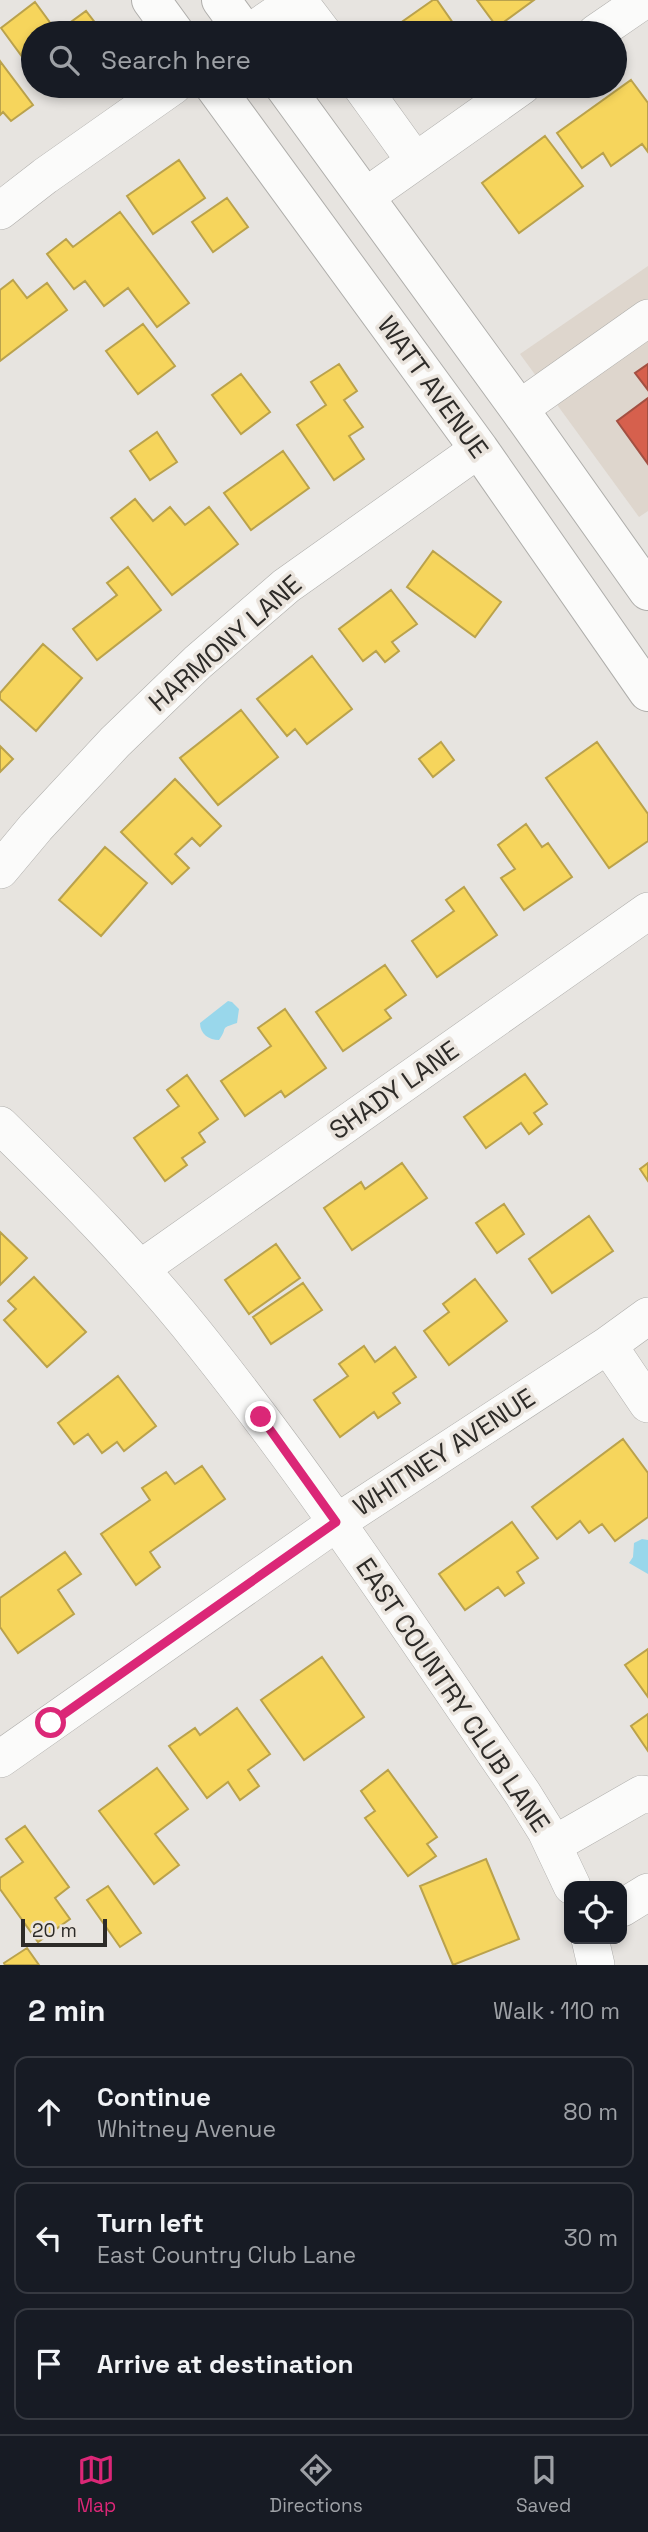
<!DOCTYPE html>
<html lang="en">
<head>
<meta charset="utf-8">
<style>
	body { margin:0; font-family:"Space Grotesk",sans-serif; background:#242831; color:#f1f3f6 }
	.controls { position:absolute; right:21px; bottom:21px; display:grid; overflow:hidden; border-radius:14px; box-shadow:0 4px 10px #0003 }
	.controls button { width:63px; height:63px; display:grid; place-items:center; padding:0; border:0; border-bottom:2px solid #363941; background:#171b24; color:#f1f3f6; font:35px sans-serif }
	.scale { position:absolute; left:21px; bottom:18px; width:86px; box-sizing:border-box; padding-left:7px; border:4px solid #2d2b28; border-top:0; font-size:19px; line-height:24px; white-space:nowrap; color:#2d2b28; -webkit-text-stroke:5px #eae4dd; paint-order:stroke }
	.stop { position:absolute; width:21px; height:21px; margin:-16px; border:5px solid #db2777; border-radius:50%; background:#fff }
	.stop.end { background:#db2777; border-color:#fff; box-shadow:0 2px 7px #0008 }
	.list { margin:0; padding:0; list-style:none }
	h2 { display:flex; justify-content:space-between; align-items:center; height:91px; margin:0; padding:0 28px; font-size:30px }
	h2 small { font-size:23px; font-weight:400; color:#9ea1a6 }
	.list li { display:grid; grid-template-columns:46px 1fr auto; gap:21px; align-items:center; box-sizing:border-box; height:112px; margin:0 14px 14px; padding:0 14px; border:2px solid #363941; border-radius:14px }
	.list b { display:block; font-size:26px; white-space:nowrap }
	.list p { margin:0; font-size:23px; white-space:nowrap; color:#9ea1a6 }
	.list em { font-size:23px; font-style:normal; color:#9ea1a6 }
	.icon { flex:none; width:38px; height:38px; fill:none; stroke:currentColor; stroke-width:2; stroke-linecap:round; stroke-linejoin:round }
	.map { position:relative; flex:none; width:648px; height:1965px; overflow:hidden }
	.search { position:absolute; background:#171b24; box-shadow:0 4px 10px #0003; left:21px; right:21px; top:21px; height:77px; display:flex; align-items:center; gap:18px; box-sizing:border-box; padding:0 24px; border-radius:38px; color:#9ea1a6; font-size:26px }
	.sheet { height:469px; background:#171b24 }
	nav { display:flex; justify-content:space-around; align-items:center; box-sizing:border-box; height:98px; border-top:2px solid #363941; background:#171b24; font-size:19px; color:#9ea1a6 }
	nav a { display:grid; justify-items:center; gap:4px }
	nav .on { color:#db2777 }
	.map>svg:first-child { display:block }
	.built { fill:#ded6cd }
	.water { fill:#99d7eb }
	.homes { fill:#f6d55c; stroke:#baa24c; stroke-width:2 }
	.shops { fill:#d6604d; stroke:#a35042; stroke-width:2 }
	.lines { fill:none; stroke-linecap:round; stroke-linejoin:round }
	.minor-casing { stroke:#afaeab; stroke-width:38 }
	.major-casing { stroke:#afaeab; stroke-width:40 }
	.minor { stroke:#fbfbfa; stroke-width:37 }
	.major { stroke:#fbfbfa; stroke-width:38 }
	.route { stroke:#db2777; stroke-width:9 }
	.labels { text-anchor:middle; dominant-baseline:central; stroke-width:7; stroke-linejoin:round; paint-order:stroke }
	.street-label { font-size:26px; fill:#2d2b28; stroke:#eae4dd }
</style>
</head>
<body>
<div class="map">
<svg width="648" height="1965" viewBox="0 0 648 1965">
	<rect width="100%" height="100%" fill="#e7e4e0"/>
	<path class="built" d="M 648,266 L 648,511 L 639,517 L 520,354 Z"/>
	<path class="water" d="M 228,1001 L 232,1002 L 239,1009 L 237,1023 C 218,1029 229,1027 219,1040 C 209,1040 200,1034 200,1023 Z
		M 642,1539 L 648,1540 L 648,1574 L 629,1563 L 633,1557 L 634,1543 Z"/>
	<path class="homes" d="M 433,0 L 437,0 L 460,33 L 386,33 Z
		M 477,0 L 534,0 L 497,27 Z
		M 35,2 L 57,32 L 86,11 L 103,33 L 33,33 L 33,57 L 26,62 L 1,28 Z
		M 0,61 L 33,105 L 11,121 L 3,112 L 0,115 Z
		M 631,80 L 648,103 L 648,152 L 642,144 L 611,166 L 603,153 L 582,168 L 557,133 Z
		M 402,86 L 417,86 L 407,93 Z
		M 545,136 L 583,186 L 519,233 L 482,183 Z
		M 179,160 L 205,198 L 153,234 L 127,196 Z
		M 227,198 L 248,227 L 213,252 L 192,222 Z
		M 120,212 L 189,303 L 157,327 L 128,288 L 104,306 L 85,281 L 74,289 L 47,254 L 66,239 L 73,247 Z
		M 13,280 L 27,298 L 47,283 L 67,310 L 0,361 L 0,290 Z
		M 143,324 L 175,366 L 138,394 L 106,351 Z
		M 339,364 L 357,391 L 344,400 L 363,427 L 349,436 L 364,459 L 334,480 L 297,425 L 326,405 L 311,382 Z
		M 241,374 L 270,412 L 241,434 L 212,395 Z
		M 157,432 L 177,462 L 150,480 L 130,451 Z
		M 283,451 L 309,488 L 251,530 L 224,493 Z
		M 135,499 L 153,521 L 170,507 L 185,525 L 209,507 L 238,544 L 172,595 L 111,518 Z
		M 433,551 L 501,602 L 475,637 L 407,587 Z
		M 128,567 L 161,610 L 97,660 L 73,629 L 117,595 L 107,583 Z
		M 391,590 L 417,624 L 392,642 L 399,651 L 385,662 L 376,651 L 363,661 L 339,629 Z
		M 43,644 L 82,678 L 36,731 L 0,699 L 0,693 Z
		M 312,656 L 352,709 L 307,744 L 295,729 L 287,736 L 257,699 Z
		M 241,710 L 278,757 L 218,805 L 180,758 Z
		M 441,742 L 454,760 L 433,777 L 419,759 Z
		M 597,742 L 648,814 L 648,841 L 609,868 L 546,778 Z
		M 0,746 L 13,759 L 0,772 Z
		M 175,779 L 221,826 L 200,846 L 192,838 L 175,854 L 189,868 L 172,884 L 121,832 Z
		M 526,824 L 542,847 L 548,843 L 572,877 L 524,910 L 501,878 L 515,869 L 498,845 Z
		M 105,847 L 147,883 L 101,936 L 59,900 Z
		M 464,887 L 497,935 L 437,977 L 412,941 L 454,911 L 446,900 Z
		M 385,965 L 406,995 L 385,1010 L 391,1018 L 343,1051 L 316,1012 Z
		M 285,1009 L 326,1068 L 285,1097 L 281,1091 L 245,1116 L 221,1081 L 271,1046 L 258,1028 Z
		M 525,1074 L 547,1104 L 534,1113 L 542,1124 L 529,1134 L 521,1123 L 486,1148 L 464,1117 Z
		M 187,1075 L 218,1119 L 199,1133 L 205,1142 L 182,1158 L 187,1165 L 165,1181 L 134,1138 L 179,1106 L 167,1090 Z
		M 402,1163 L 427,1198 L 352,1250 L 324,1208 L 361,1182 L 365,1189 Z
		M 648,1163 L 648,1181 L 640,1169 Z
		M 504,1204 L 524,1234 L 497,1253 L 476,1223 Z
		M 589,1216 L 613,1251 L 552,1293 L 529,1259 Z
		M 0,1232 L 27,1258 L 0,1285 Z
		M 276,1244 L 300,1278 L 249,1314 L 225,1280 Z
		M 34,1277 L 86,1332 L 47,1367 L 4,1320 L 16,1309 L 8,1301 Z
		M 475,1279 L 507,1321 L 449,1365 L 424,1331 L 449,1312 L 443,1304 Z
		M 303,1283 L 322,1310 L 271,1344 L 253,1317 Z
		M 364,1346 L 375,1362 L 395,1347 L 416,1377 L 393,1393 L 400,1403 L 378,1418 L 374,1412 L 340,1437 L 314,1400 L 348,1376 L 339,1364 Z
		M 118,1376 L 156,1426 L 124,1451 L 117,1442 L 102,1453 L 88,1434 L 74,1444 L 58,1423 Z
		M 623,1439 L 648,1473 L 648,1517 L 615,1541 L 602,1524 L 589,1533 L 580,1521 L 557,1539 L 532,1507 Z
		M 202,1466 L 225,1499 L 150,1552 L 160,1567 L 136,1585 L 101,1534 L 150,1500 L 142,1488 L 166,1472 L 175,1484 Z
		M 512,1522 L 538,1558 L 517,1572 L 524,1583 L 505,1596 L 498,1587 L 465,1610 L 439,1574 Z
		M 65,1552 L 81,1574 L 58,1590 L 74,1614 L 18,1653 L 0,1627 L 0,1598 Z
		M 648,1649 L 648,1697 L 625,1665 Z
		M 322,1657 L 364,1717 L 304,1760 L 261,1700 Z
		M 237,1708 L 270,1754 L 248,1770 L 259,1786 L 240,1800 L 228,1782 L 207,1798 L 169,1746 L 195,1728 L 200,1735 Z
		M 648,1714 L 648,1751 L 631,1726 Z
		M 157,1768 L 188,1809 L 155,1834 L 179,1865 L 154,1884 L 99,1811 Z
		M 388,1770 L 437,1837 L 427,1844 L 436,1856 L 408,1876 L 365,1818 L 375,1811 L 361,1791 Z
		M 25,1826 L 69,1887 L 55,1898 L 70,1919 L 38,1942 L 0,1889 L 0,1878 L 23,1862 L 6,1839 Z
		M 486,1859 L 519,1939 L 453,1965 L 420,1886 Z
		M 108,1886 L 141,1933 L 120,1947 L 87,1900 Z
		M 27,1948 L 39,1965 L 5,1965 L 4,1963 Z"/>
	<path class="shops" d="M 648,364 L 648,390 L 635,373 Z
		M 648,398 L 648,464 L 617,421 Z"/>
	<g class="lines">
		<g class="minor-casing">
			<path id="minor" d="M 298,0 L 323,33
				M 249,33 L 297,0
				M 596,33 L 644,0
				M 361,86 L 415,161
				M 365,197 L 522,86
				M 0,211 L 45,176 L 173,86
				M 519,409 L 648,318
				M 0,870 L 36,827 L 115,742 L 198,662 L 286,586 L 479,449
				M 0,1125 C 72,1195 143,1267 205,1346 C 319,1489 420,1644 523,1794 L 546,1831 L 572,1886
				M 140,1269 L 648,911
				M 608,1345 L 648,1404
				M 0,1759 L 336,1523 L 608,1345 L 648,1316
				M 553,1845 L 642,1794 L 648,1795
				M 622,1908 L 648,1892
				M 590,1939 L 596,1965"/>
		</g>
		<g class="major-casing">
			<path id="major" d="M 151,0 L 175,33
				M 221,0 L 245,33
				M 214,86 L 479,449 L 648,692
				M 284,86 L 519,409 L 648,591"/>
		</g>
		<use href="#minor" class="minor"/>
		<use href="#major" class="major"/>
	</g>
	<g class="lines">
		<path class="route" d="M 51,1723 L 336,1522 L 261,1417"/>
	</g>
	<g class="labels">
		<g class="street-label">
			<text transform="translate(433 387) rotate(54)">WATT AVENUE</text>
			<text transform="translate(225 643) rotate(-41)">HARMONY LANE</text>
			<text transform="translate(394 1090) rotate(-35)">SHADY LANE</text>
			<text transform="translate(444 1452) rotate(-33)">WHITNEY AVENUE</text>
			<text transform="translate(453 1695) rotate(56)">EAST COUNTRY CLUB LANE</text>
		</g>
	</g>
</svg>
<div class="controls">
<button><svg class="icon" aria-label="locate" viewBox="0 0 24 24"><circle cx="12" cy="12" r="6"/><path d="M12 2v4M12 18v4M2 12h4M18 12h4"/></svg></button>
</div>
<div class="scale">20 m</div>
<div class="stop" style="left:51px;top:1723px"></div>
<div class="stop end" style="left:261px;top:1417px"></div>
<div class="search"><svg class="icon" aria-label="search" viewBox="0 0 24 24"><circle cx="10" cy="10" r="6"/><path d="M15 15l6 6"/></svg>Search here</div>
</div>
<section class="sheet">
<h2>2 min<small>Walk · 110 m</small></h2>
<ul class="list">
<li><svg class="icon" aria-label="ahead" viewBox="0 0 24 24"><path d="M12 20V5M6 11l6-6 6 6"/></svg><div><b>Continue</b><p>Whitney Avenue</p></div><em>80 m</em></li>
<li><svg class="icon" aria-label="left" viewBox="0 0 24 24"><path d="M17 20v-9H6M10 6l-5 5 5 5"/></svg><div><b>Turn left</b><p>East Country Club Lane</p></div><em>30 m</em></li>
<li><svg class="icon" aria-label="arrive" viewBox="0 0 24 24"><path d="M6 21V4h12l-3 4 3 4H6"/></svg><div><b>Arrive at destination</b></div></li>
</ul>
</section>
<nav>
<a class="on"><svg class="icon" aria-label="map" viewBox="0 0 24 24"><path d="M3 6l6-2 6 2 6-2v14l-6 2-6-2-6 2zM9 4v14M15 6v14"/></svg>Map</a>
<a><svg class="icon" aria-label="directions" viewBox="0 0 24 24"><path d="M12 3l9 9-9 9-9-9zM9 14v-3h6M13 9l2 2-2 2"/></svg>Directions</a>
<a><svg class="icon" aria-label="saved" viewBox="0 0 24 24"><path d="M7 4h10v16l-5-4-5 4z"/></svg>Saved</a>
</nav>
</body>
</html>
